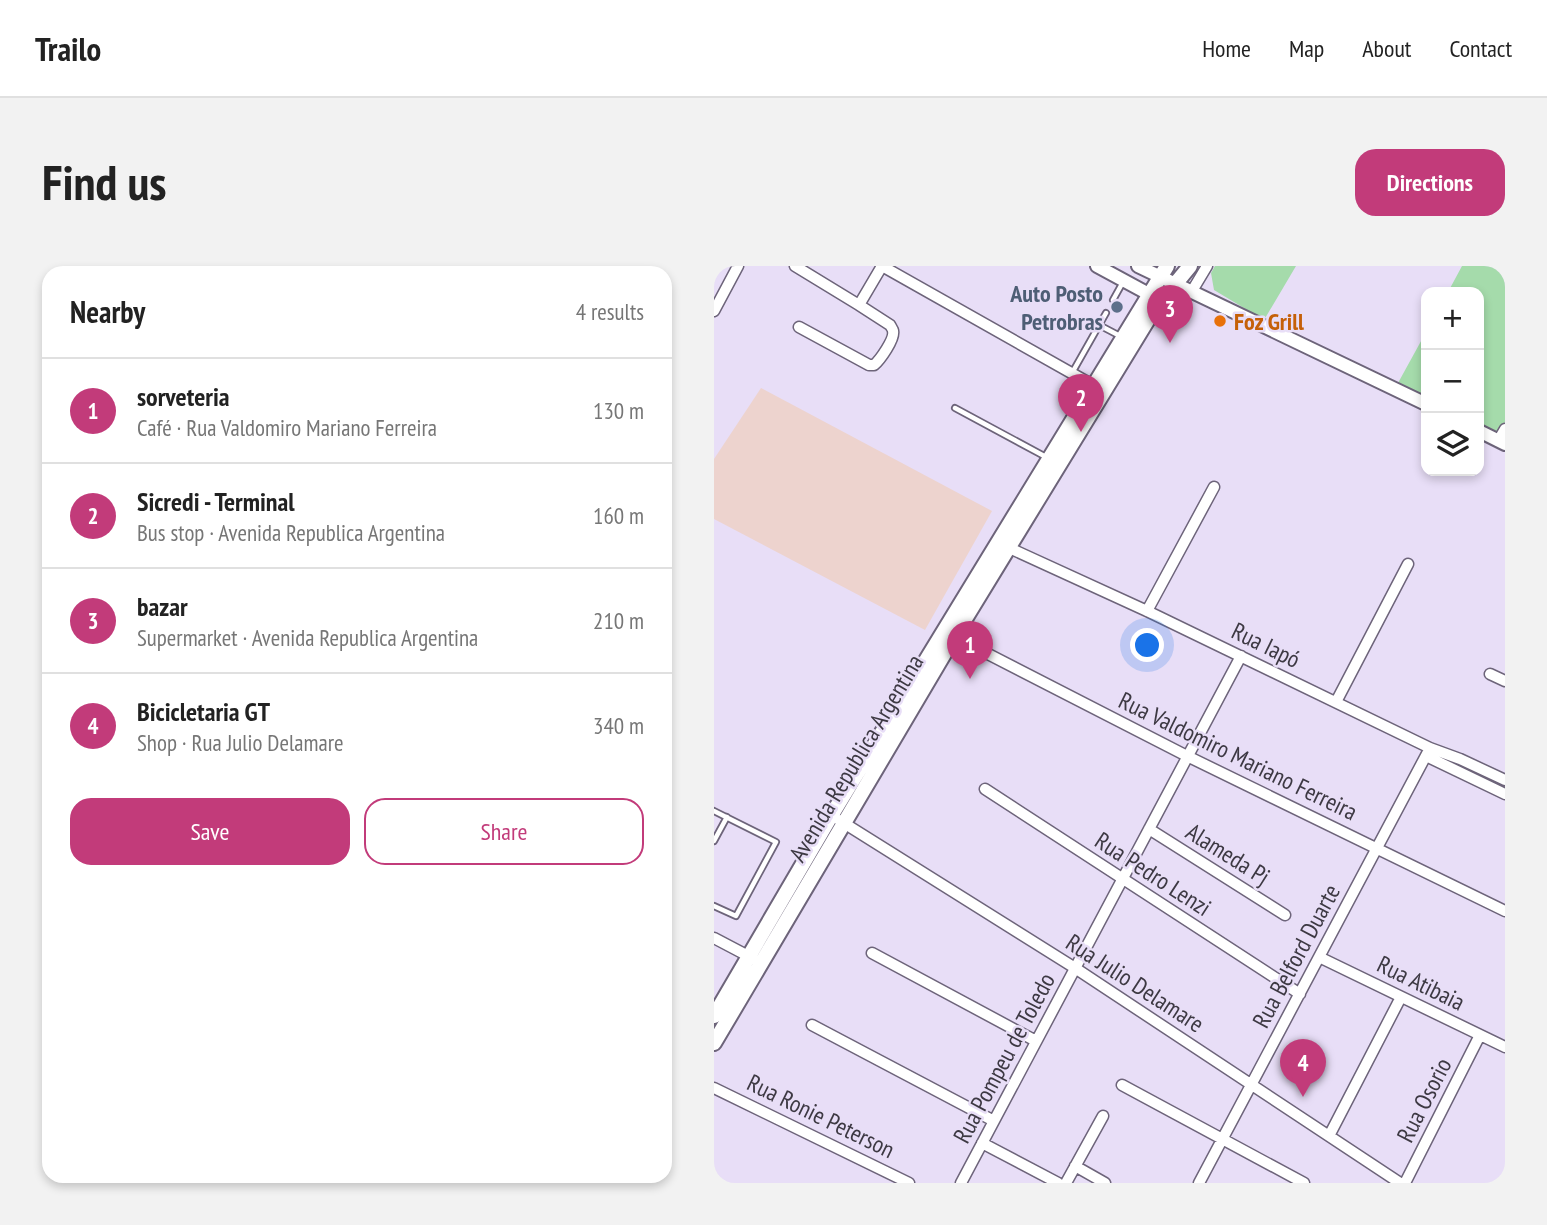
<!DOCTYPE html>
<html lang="en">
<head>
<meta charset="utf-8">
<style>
	body { margin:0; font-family:"PT Sans Narrow",sans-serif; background:#f2f2f2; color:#222 }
	.controls { position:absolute; right:21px; top:21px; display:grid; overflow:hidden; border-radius:14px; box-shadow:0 4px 10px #0003 }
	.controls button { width:63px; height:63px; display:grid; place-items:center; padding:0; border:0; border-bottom:2px solid #e0e0e0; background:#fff; color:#222; font:35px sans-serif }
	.you { position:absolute; left:434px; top:380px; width:24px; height:24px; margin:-18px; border:5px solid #fff; border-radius:50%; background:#1a73e8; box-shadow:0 0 0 10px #1a73e833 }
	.badge { display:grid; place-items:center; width:46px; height:46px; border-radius:50%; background:#c23b7a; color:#fff; font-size:23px; font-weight:700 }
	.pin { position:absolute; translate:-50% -58px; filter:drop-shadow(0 2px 4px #0008) }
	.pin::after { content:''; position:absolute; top:37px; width:24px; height:21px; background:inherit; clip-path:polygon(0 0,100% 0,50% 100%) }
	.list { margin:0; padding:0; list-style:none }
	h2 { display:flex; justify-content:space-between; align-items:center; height:91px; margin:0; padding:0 28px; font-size:30px }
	h2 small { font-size:23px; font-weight:400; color:#767676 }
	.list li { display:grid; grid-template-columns:46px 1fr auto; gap:21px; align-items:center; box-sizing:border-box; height:105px; padding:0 28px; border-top:2px solid #e0e0e0 }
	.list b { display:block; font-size:26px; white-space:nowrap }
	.list p { margin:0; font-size:23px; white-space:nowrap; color:#767676 }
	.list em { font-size:23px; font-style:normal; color:#767676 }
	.actions { display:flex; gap:14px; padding:21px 28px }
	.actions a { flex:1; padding:16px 0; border:2px solid #c23b7a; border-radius:21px; text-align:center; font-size:24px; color:#c23b7a }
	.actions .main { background:#c23b7a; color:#fff }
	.icon { flex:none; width:38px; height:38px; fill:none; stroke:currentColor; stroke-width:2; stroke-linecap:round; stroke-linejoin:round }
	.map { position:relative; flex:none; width:791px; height:917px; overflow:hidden; border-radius:21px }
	header { display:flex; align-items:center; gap:42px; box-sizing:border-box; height:98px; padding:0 35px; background:#fff; border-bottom:2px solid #e0e0e0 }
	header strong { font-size:33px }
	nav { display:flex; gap:38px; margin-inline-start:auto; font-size:24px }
	.intro { display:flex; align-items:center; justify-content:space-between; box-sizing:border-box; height:168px; padding:0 42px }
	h1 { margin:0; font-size:49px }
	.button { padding:18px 32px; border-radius:21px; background:#c23b7a; color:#fff; font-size:24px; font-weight:700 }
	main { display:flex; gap:42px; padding:0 42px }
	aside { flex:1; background:#fff; border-radius:21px; box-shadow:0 4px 10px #0003 }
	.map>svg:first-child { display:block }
	.commercial { fill:#edd3ce }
	.green { fill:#a5dbab }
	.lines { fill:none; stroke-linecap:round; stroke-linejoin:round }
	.service-casing { stroke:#6d647a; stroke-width:8 }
	.minor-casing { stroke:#6d647a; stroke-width:13 }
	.tertiary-casing { stroke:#6d647a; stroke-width:16 }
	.secondary-casing { stroke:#6d647a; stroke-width:18 }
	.service { stroke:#fff; stroke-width:4.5 }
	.minor { stroke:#fff; stroke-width:10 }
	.tertiary { stroke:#fff; stroke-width:12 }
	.secondary { stroke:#fff; stroke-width:14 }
	.service-dot { fill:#5c6f8a; stroke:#e8def7; stroke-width:2.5 }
	.food-dot { fill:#e8710a; stroke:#e8def7; stroke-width:2.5 }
	.labels { text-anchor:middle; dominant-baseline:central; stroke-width:5; stroke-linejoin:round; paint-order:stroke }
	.service-label { font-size:24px; font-weight:bold; fill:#4e5e75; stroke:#e8def7; text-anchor:end }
	.food-label { font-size:24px; font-weight:bold; fill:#c56008; stroke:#e8def7; text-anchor:start }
	.street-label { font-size:24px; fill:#3d3943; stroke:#e8def7 }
</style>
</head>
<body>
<header>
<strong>Trailo</strong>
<nav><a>Home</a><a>Map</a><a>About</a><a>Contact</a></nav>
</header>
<div class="intro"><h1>Find us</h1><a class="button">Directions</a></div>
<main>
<aside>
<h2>Nearby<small>4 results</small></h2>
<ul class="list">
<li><span class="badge">1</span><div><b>sorveteria</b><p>Café · Rua Valdomiro Mariano Ferreira</p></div><em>130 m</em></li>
<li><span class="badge">2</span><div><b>Sicredi - Terminal</b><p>Bus stop · Avenida Republica Argentina</p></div><em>160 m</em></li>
<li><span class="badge">3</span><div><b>bazar</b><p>Supermarket · Avenida Republica Argentina</p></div><em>210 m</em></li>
<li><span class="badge">4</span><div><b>Bicicletaria GT</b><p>Shop · Rua Julio Delamare</p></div><em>340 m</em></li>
</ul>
<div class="actions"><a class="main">Save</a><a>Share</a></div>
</aside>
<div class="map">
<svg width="791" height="917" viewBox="0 0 791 917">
	<rect width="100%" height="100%" fill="#e8def7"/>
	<path class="commercial" d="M 47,122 L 278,245 L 211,364 L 0,253 L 0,193 Z"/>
	<path class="green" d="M 501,0 L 582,0 L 550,54 L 500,24 L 497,7 Z
		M 748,0 L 791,0 L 791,156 L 784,167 L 765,157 L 765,26 L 734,26 Z
		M 712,66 L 712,131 L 684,117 Z"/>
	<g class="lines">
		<g class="service-casing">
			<path id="service" d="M 399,34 L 409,16
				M 385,59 L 406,70
				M 358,107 L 392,47
				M 241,142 L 332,191
				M 0,545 L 62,576 L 22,650 L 0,640
				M 0,575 L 13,551"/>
		</g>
		<g class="minor-casing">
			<path id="minor" d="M 81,0 L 145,39
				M 168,0 L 384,122
				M 478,25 L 493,0
				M 0,45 L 24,0
				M 85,61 L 155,99 L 160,99 C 166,94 181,73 179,65 C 179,63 177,61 176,59 L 145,39 L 168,0
				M 784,175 L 791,163
				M 291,280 L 433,345 L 716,482 L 746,493 L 791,514
				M 433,345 L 500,221
				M 237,369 L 473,490 L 791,645
				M 776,408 L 791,415
				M 622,436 L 694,298
				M 712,490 L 791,528
				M 271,523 L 586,728
				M 125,554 L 361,702 L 686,917
				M 435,563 L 571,649
				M 0,672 L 40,693
				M 158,687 L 322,775
				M 605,691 L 791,781
				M 98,759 L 280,855
				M 408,819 L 590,917
				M 0,822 L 195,917
				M 615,870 L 687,731
				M 268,877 L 344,917
				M 361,900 L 391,917
				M 247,917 L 527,390
				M 352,917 L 389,850
				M 485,917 L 716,482
				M 691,917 L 766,769"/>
		</g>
		<g class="tertiary-casing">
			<path id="tertiary" d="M 383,0 L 444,33
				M 424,0 L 712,138
				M 765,165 L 791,178"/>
		</g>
		<g class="secondary-casing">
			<path id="secondary" d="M 0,750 L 117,550 L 453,0
				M 0,777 L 240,371 L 439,45 L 476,0"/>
		</g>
		<use href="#service" class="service"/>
		<use href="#minor" class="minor"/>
		<use href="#tertiary" class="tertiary"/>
		<use href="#secondary" class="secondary"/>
	</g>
	<circle class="service-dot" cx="403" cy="41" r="7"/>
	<circle class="food-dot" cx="506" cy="55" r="7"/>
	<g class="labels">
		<g class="service-label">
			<text x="389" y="27">Auto Posto<tspan x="389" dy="28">Petrobras</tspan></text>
		</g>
		<g class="food-label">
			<text x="520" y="55">Foz Grill</text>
		</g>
		<g class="street-label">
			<text transform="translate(552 379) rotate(26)">Rua Iapó</text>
			<text transform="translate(524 490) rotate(26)">Rua Valdomiro Mariano Ferreira</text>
			<text transform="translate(142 492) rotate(-59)">Avenida Republica Argentina</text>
			<text transform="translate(514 588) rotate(32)">Alameda Pj</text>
			<text transform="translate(439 608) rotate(33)">Rua Pedro Lenzi</text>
			<text transform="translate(582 690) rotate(-62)">Rua Belford Duarte</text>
			<text transform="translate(421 717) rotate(33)">Rua Julio Delamare</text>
			<text transform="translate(707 717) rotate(26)">Rua Atibaia</text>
			<text transform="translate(290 792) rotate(-62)">Rua Pompeu de Toledo</text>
			<text transform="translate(710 834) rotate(-63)">Rua Osorio</text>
			<text transform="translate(107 850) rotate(26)">Rua Ronie Peterson</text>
		</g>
	</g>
</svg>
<div class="controls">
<button>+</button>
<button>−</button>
<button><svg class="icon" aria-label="layers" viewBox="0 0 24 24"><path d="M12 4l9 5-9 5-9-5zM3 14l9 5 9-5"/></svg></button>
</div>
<div class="you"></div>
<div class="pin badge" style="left:256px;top:413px">1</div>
<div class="pin badge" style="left:367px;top:166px">2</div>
<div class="pin badge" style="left:456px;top:77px">3</div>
<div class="pin badge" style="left:589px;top:831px">4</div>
</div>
</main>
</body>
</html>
